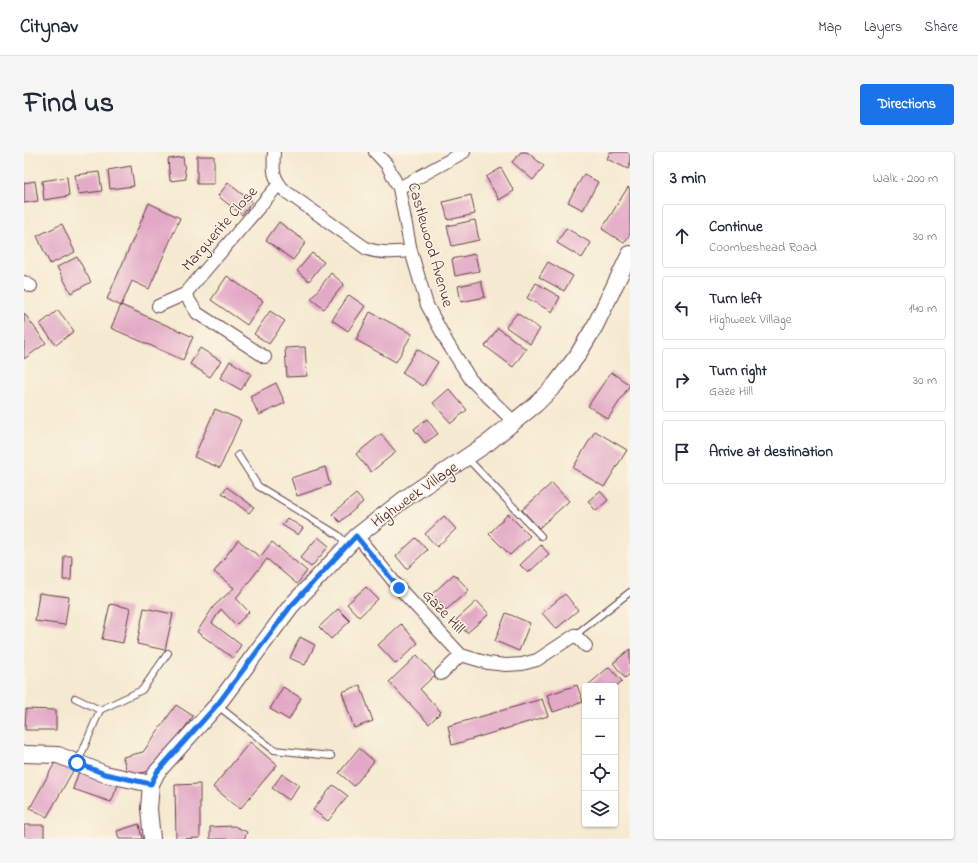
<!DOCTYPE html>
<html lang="en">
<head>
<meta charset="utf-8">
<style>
	body { margin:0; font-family:"Indie Flower",sans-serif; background:#f6f6f7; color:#1f2937 }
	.controls { position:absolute; right:12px; bottom:12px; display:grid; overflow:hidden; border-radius:4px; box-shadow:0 1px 3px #0004 }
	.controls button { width:36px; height:36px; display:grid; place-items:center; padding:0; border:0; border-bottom:1px solid #e0e1e3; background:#fff; color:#1f2937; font:20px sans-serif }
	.stop { position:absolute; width:12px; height:12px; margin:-9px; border:3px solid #1a73e8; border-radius:50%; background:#fff }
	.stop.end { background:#1a73e8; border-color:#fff; box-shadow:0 1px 4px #0008 }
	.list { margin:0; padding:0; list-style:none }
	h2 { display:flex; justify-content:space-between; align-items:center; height:52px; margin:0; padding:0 16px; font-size:17px }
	h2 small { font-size:13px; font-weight:400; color:#747a83 }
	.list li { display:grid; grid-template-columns:26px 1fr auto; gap:12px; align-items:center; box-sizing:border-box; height:64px; margin:0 8px 8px; padding:0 8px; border:1px solid #e0e1e3; border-radius:4px }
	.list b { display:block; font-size:15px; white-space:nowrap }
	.list p { margin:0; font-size:13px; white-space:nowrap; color:#747a83 }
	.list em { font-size:13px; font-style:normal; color:#747a83 }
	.icon { flex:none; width:22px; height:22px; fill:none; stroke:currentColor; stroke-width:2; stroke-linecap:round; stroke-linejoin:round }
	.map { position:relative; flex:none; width:606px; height:687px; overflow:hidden; border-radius:4px }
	header { display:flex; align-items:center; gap:24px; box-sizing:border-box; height:56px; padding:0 20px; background:#fff; border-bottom:1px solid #e0e1e3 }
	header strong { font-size:19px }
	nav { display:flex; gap:22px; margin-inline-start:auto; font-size:14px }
	.intro { display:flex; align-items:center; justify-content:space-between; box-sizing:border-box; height:96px; padding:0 24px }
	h1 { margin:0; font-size:28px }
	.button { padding:10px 18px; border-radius:4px; background:#1a73e8; color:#fff; font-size:14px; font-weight:700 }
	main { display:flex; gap:24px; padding:0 24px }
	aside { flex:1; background:#fff; border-radius:4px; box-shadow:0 1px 3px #0004 }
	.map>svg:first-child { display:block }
	.building { fill:#e2a8c6 }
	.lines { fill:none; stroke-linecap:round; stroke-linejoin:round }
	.service-casing { stroke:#643d44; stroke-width:8 }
	.minor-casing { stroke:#643d44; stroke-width:14 }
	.tertiary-casing { stroke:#643d44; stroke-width:18 }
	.service { stroke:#fff; stroke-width:6 }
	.minor { stroke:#fff; stroke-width:12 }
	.tertiary { stroke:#fff; stroke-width:16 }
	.route { stroke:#1a73e8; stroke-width:5 }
	.labels { text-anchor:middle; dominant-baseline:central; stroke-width:3; stroke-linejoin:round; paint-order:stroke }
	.street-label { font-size:16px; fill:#4a1f2b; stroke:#fcf5e5 }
</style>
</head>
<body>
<header>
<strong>Citynav</strong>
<nav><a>Map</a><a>Layers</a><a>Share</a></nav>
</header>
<div class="intro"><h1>Find us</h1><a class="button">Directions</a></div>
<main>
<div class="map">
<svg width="606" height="687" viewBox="0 0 606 687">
	<rect width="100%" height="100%" fill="#fcf5e5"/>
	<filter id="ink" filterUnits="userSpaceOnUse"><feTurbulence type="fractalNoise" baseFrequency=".025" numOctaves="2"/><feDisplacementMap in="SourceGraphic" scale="8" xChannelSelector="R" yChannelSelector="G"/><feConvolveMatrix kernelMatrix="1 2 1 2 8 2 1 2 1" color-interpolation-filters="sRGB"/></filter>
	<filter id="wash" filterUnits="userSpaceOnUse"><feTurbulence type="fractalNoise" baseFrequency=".012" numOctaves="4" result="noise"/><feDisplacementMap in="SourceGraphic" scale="16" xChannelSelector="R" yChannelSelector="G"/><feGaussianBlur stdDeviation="0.9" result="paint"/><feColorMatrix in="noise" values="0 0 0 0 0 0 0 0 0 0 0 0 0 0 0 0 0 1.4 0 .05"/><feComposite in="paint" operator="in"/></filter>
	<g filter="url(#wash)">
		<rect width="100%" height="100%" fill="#f5ead1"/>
		<g id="blocks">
			<path class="building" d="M 497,0 L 503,0 L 520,14 L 509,28 L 488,10 Z
				M 586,0 L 606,0 L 606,13 L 604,17 L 583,7 Z
				M 173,4 L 190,4 L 190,32 L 173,32 Z
				M 159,5 L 162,27 L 146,29 L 144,7 Z
				M 107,14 L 110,34 L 86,37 L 84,18 Z
				M 477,16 L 490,39 L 475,48 L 462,25 Z
				M 75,20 L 78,39 L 54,42 L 51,23 Z
				M 560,22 L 574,30 L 559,58 L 544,50 Z
				M 43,25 L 45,44 L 20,48 L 18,29 Z
				M 11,29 L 14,49 L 0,51 L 0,31 Z
				M 204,31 L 228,50 L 218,63 L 194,44 Z
				M 604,35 L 606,37 L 606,82 L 600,91 L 578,77 Z
				M 447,43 L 451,62 L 424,68 L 419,50 Z
				M 125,51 L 156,66 L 125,137 L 108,129 L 97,154 L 83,147 Z
				M 451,68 L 455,88 L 428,94 L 423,74 Z
				M 255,70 L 282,90 L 269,108 L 242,88 Z
				M 38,72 L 51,100 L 26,112 L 13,84 Z
				M 542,76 L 567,91 L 558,106 L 533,91 Z
				M 288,101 L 300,110 L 285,129 L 273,119 Z
				M 451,102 L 455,119 L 431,124 L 428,107 Z
				M 53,105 L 67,130 L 47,141 L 33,115 Z
				M 524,110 L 549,124 L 540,139 L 515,125 Z
				M 307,121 L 320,132 L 300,157 L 287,147 Z
				M 203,124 L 239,149 L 223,173 L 187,148 Z
				M 457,129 L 461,145 L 437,150 L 434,134 Z
				M 512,131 L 536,145 L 528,160 L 503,146 Z
				M 325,143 L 341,154 L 324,179 L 308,168 Z
				M 97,153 L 169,185 L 159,208 L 87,176 Z
				M 34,158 L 50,179 L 32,193 L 16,172 Z
				M 246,159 L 261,169 L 245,192 L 230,182 Z
				M 346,160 L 388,182 L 372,210 L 332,188 Z
				M 0,161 L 22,191 L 0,207 Z
				M 493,161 L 516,177 L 506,192 L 482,175 Z
				M 474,176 L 502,197 L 489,215 L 461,194 Z
				M 281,195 L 283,224 L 263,225 L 261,196 Z
				M 176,196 L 197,209 L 186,225 L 166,212 Z
				M 393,197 L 414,210 L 399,234 L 378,221 Z
				M 206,209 L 227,222 L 217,238 L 196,226 Z
				M 587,220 L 606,233 L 584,267 L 564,254 Z
				M 252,231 L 261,251 L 235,263 L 226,244 Z
				M 425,237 L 443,258 L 427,271 L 409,251 Z
				M 191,257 L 217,268 L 196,316 L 170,305 Z
				M 403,267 L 414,282 L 401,291 L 390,277 Z
				M 571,279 L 603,298 L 580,335 L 549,316 Z
				M 357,282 L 372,300 L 347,320 L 332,302 Z
				M 301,315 L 306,333 L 273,344 L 267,326 Z
				M 528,331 L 545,349 L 515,376 L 498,358 Z
				M 203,335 L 230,355 L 225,361 L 198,341 Z
				M 576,339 L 584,348 L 572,359 L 564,349 Z
				M 332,342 L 339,350 L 316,370 L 308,362 Z
				M 484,362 L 506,384 L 486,403 L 465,382 Z
				M 420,364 L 432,377 L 413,395 L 401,382 Z
				M 263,366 L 279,376 L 274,383 L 258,373 Z
				M 294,385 L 305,394 L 287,415 L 276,406 Z
				M 392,386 L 403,398 L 383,417 L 372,404 Z
				M 214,388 L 236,405 L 248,390 L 283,419 L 273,432 L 243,407 L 212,446 L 225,460 L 212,473 L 197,457 L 188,471 L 217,493 L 209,506 L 173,480 L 190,454 L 210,436 L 190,420 Z
				M 517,393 L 525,402 L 504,421 L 496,413 Z
				M 40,404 L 48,404 L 47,428 L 39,428 Z
				M 430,422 L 445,438 L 422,458 L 408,442 Z
				M 342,435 L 354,447 L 335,465 L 323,452 Z
				M 15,441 L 45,445 L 41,473 L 11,469 Z
				M 541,442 L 554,458 L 532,477 L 518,461 Z
				M 453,449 L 465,462 L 443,481 L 432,468 Z
				M 86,452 L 106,456 L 99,491 L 78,487 Z
				M 120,456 L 149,462 L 141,498 L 113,492 Z
				M 314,457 L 326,469 L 307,487 L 295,475 Z
				M 482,461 L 506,471 L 495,499 L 471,489 Z
				M 377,472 L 394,491 L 372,512 L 354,493 Z
				M 276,485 L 291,493 L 281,513 L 266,506 Z
				M 606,497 L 606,522 L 601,526 L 589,511 Z
				M 393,503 L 411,523 L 396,537 L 417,560 L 405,572 L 365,530 Z
				M 585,515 L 598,529 L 591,535 L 591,534 L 563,534 Z
				M 336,533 L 349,569 L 330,576 L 318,540 Z
				M 553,533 L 559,550 L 529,560 L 523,543 Z
				M 259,535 L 277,546 L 265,568 L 246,557 Z
				M 518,547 L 524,564 L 428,593 L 424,574 Z
				M 152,553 L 169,564 L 130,618 L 104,624 L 99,605 L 119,600 Z
				M 2,557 L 32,558 L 32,578 L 1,578 Z
				M 226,590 L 253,613 L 216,657 L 189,635 Z
				M 335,596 L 350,609 L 330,634 L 315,621 Z
				M 33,607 L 50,617 L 23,665 L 6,656 Z
				M 55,619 L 94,633 L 87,650 L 49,637 Z
				M 258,622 L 275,633 L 265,648 L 248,636 Z
				M 176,632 L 176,686 L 152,687 L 151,633 Z
				M 309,633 L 324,644 L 304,669 L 289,658 Z
				M 115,672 L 118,687 L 95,687 L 93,679 Z
				M 0,673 L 20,673 L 20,687 L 0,687 Z
				M 210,674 L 223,680 L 220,687 L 186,687 L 186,675 Z"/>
		</g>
	</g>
	<g filter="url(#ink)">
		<use href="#blocks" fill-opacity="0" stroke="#643d44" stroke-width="1"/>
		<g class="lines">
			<g class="service-casing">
				<path id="service" d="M 214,303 L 234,334 L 314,383 L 324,393
					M 443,306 L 517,384
					M 551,483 L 606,440
					M 51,546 L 76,558
					M 194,554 L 250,598 L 307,604
					M 54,610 L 76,558 L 118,538 L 144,501"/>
			</g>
			<g class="minor-casing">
				<path id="minor" d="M 250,0 C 249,18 248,25 261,39 L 343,97 C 358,102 372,100 387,99
					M 351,0 L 363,13 L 375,36 L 387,99 L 403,153 L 424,192 L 447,228 L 490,270
					M 375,36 L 440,0
					M 0,130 L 7,134
					M 134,154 L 161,142
					M 241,205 L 173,161 L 161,142 L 255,32
					M 333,384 L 375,436 L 437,503 L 464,511 L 482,513 L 498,512 L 513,508 L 551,483 L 562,494
					M 417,522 L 437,503"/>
			</g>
			<g class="tertiary-casing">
				<path id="tertiary" d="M 0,602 L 34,603 L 81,622 L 127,632
					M 128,687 L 125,657 L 127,632 L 133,620 L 193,553 L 267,454 L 333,384 L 379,348 L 465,290 L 512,252 L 531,233 L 553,204 L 571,174 L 606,102"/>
			</g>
			<use href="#service" class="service"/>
			<use href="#minor" class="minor"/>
			<use href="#tertiary" class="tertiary"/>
		</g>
	</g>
	<g class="lines" filter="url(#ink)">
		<path class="route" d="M 53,611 L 81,622 L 127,632 L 133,620 L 193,553 L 267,454 L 332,384 L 375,436"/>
	</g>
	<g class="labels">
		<g class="street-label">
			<text transform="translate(196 77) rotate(-49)">Marguerite Close</text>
			<text transform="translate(406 93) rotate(74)">Castlewood Avenue</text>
			<text transform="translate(391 343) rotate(-35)">Highweek Village</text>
			<text transform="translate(419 460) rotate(47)">Gaze Hill</text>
		</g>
	</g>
</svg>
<div class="controls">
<button>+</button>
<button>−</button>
<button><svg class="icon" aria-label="locate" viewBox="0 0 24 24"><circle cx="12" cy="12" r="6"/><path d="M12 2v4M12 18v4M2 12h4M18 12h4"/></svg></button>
<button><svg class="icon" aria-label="layers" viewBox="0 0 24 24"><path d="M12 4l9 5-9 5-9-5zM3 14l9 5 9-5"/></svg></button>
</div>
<div class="stop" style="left:53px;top:611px"></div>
<div class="stop end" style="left:375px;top:436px"></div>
</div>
<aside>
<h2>3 min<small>Walk · 200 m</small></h2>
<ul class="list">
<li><svg class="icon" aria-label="ahead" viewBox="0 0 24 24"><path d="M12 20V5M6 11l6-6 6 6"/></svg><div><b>Continue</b><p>Coombeshead Road</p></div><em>30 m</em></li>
<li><svg class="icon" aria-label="left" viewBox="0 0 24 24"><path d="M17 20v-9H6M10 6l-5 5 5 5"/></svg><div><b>Turn left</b><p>Highweek Village</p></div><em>140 m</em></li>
<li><svg class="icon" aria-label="right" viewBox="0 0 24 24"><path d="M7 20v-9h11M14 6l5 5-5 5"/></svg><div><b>Turn right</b><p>Gaze Hill</p></div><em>30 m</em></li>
<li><svg class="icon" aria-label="arrive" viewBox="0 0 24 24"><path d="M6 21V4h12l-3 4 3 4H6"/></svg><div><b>Arrive at destination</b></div></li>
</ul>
</aside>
</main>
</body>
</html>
